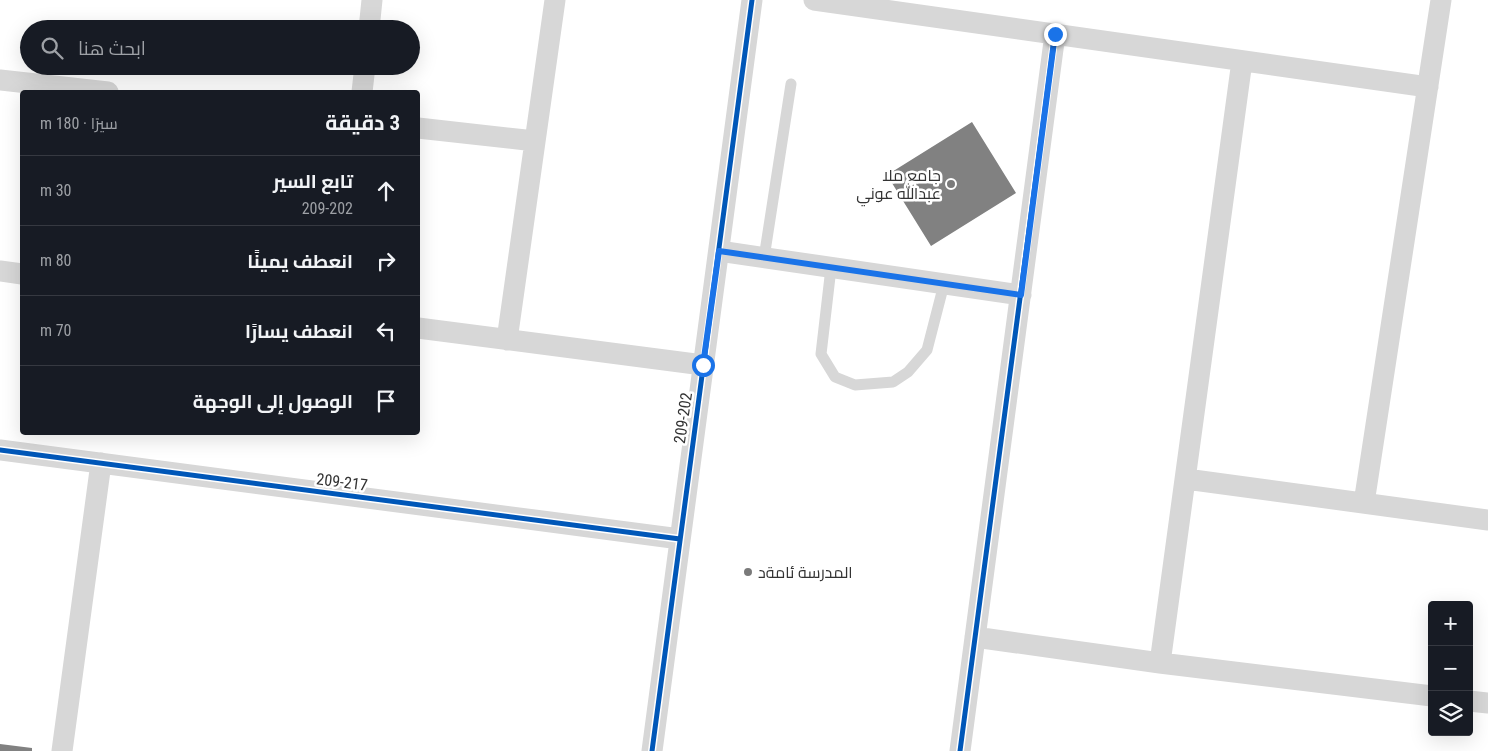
<!DOCTYPE html>
<html lang="ar">
<head>
<meta charset="utf-8">
<style>
	body { margin:0; font-family:"Roboto Condensed",Cairo,sans-serif; background:#20242c; color:#f1f3f6; direction:rtl }
	.controls { position:absolute; right:15px; bottom:15px; display:grid; overflow:hidden; border-radius:5px; box-shadow:0 5px 20px #0002 }
	.controls button { width:45px; height:45px; display:grid; place-items:center; padding:0; border:0; border-bottom:1px solid #363941; background:#171b24; color:#f1f3f6; font:25px sans-serif }
	.stop { position:absolute; width:15px; height:15px; margin:-11px; border:4px solid #1a73e8; border-radius:50%; background:#fff }
	.stop.end { background:#1a73e8; border-color:#fff; box-shadow:0 1px 5px #0008 }
	.list { margin:0; padding:0; list-style:none }
	h2 { display:flex; justify-content:space-between; align-items:center; height:65px; margin:0; padding:0 20px; font-size:21px }
	h2 small { font-size:16px; font-weight:400; color:#9ea1a6 }
	.list li { display:grid; grid-template-columns:32px 1fr auto; gap:15px; align-items:center; box-sizing:border-box; height:70px; padding:0 20px; border-top:1px solid #363941 }
	.list b { display:block; font-size:19px; white-space:nowrap }
	.list p { margin:0; font-size:16px; white-space:nowrap; color:#9ea1a6 }
	.list em { font-size:16px; font-style:normal; color:#9ea1a6 }
	.icon { flex:none; width:28px; height:28px; fill:none; stroke:currentColor; stroke-width:2; stroke-linecap:round; stroke-linejoin:round }
	.map { position:relative; flex:none; width:1488px; height:751px; overflow:hidden; direction:ltr }
	.search { position:absolute; background:#171b24; box-shadow:0 5px 20px #0002; left:20px; top:20px; width:400px; height:55px; display:flex; align-items:center; gap:12px; box-sizing:border-box; padding:0 18px; border-radius:28px; color:#9ea1a6; font-size:19px }
	.panel { position:absolute; background:#171b24; box-shadow:0 5px 20px #0002; left:20px; top:90px; width:400px; height:345px; border-radius:5px; direction:rtl }
	.map>svg:first-child { display:block }
	.building { fill:#818181 }
	.lines { fill:none; stroke-linecap:round; stroke-linejoin:round }
	.lane { stroke:#d7d7d7; stroke-width:11 }
	.street { stroke:#d7d7d7; stroke-width:21 }
	.cycleway-casing { stroke:#fff; stroke-width:8 }
	.cycleway { stroke:#0057b8; stroke-width:5 }
	.route { stroke:#1a73e8; stroke-width:6 }
	.poi-dot { fill:#7a7a7a; stroke:#fff; stroke-width:2 }
	.labels { text-anchor:middle; dominant-baseline:central; stroke-width:5; stroke-linejoin:round; paint-order:stroke }
	.poi-label { font-size:16px; fill:#333; stroke:#fff; text-anchor:end }
	.street-label { font-size:16px; fill:#333; stroke:#fff }
</style>
</head>
<body>
<div class="map">
<svg width="1488" height="751" viewBox="0 0 1488 751">
	<rect width="100%" height="100%" fill="#fff"/>
	<path class="building" d="M 972,122 L 1016,193 L 931,246 L 887,175 Z
		M 0,744 L 32,748 L 32,751 L 0,751 Z"/>
	<g class="lines">
		<path class="lane" d="M 764,258 L 791,84
			M 831,268 L 821,354 L 835,377 L 855,385 L 893,382 L 908,372 L 927,350 L 944,284"/>
		<path class="street" d="M 814,0 L 1428,87
			M 369,29 L 372,0
			M 0,80 L 108,92
			M 362,92 L 365,66
			M 418,128 L 535,141
			M 719,251 L 1021,295
			M 0,271 L 22,274
			M 418,328 L 703,365
			M 507,340 L 555,0
			M 0,450 L 680,539
			M 1186,479 L 1488,520
			M 1364,503 L 1441,0
			M 975,637 L 1160,663 L 1432,696
			M 1160,663 L 1242,61
			M 1469,701 L 1488,703
			M 62,751 L 101,463
			M 652,751 L 752,0
			M 960,751 L 1055,34"/>
		<g class="cycleway-casing">
			<path id="cycleway" d="M 0,450 L 680,539
				M 652,751 L 752,0
				M 960,751 L 1055,34"/>
		</g>
		<use href="#cycleway" class="cycleway"/>
	</g>
	<g class="lines">
		<path class="route" d="M 703,365 L 719,251 L 1021,295 L 1055,34"/>
	</g>
	<g class="poi-dot">
		<circle cx="951" cy="184" r="5"/>
		<circle cx="748" cy="572" r="5"/>
	</g>
	<g class="labels">
		<g class="poi-label">
			<text x="941" y="175">جامع ملا<tspan x="941" dy="18">عبدالله عوني</tspan></text>
			<text x="758" y="572" text-anchor="start">المدرسة ئامةد</text>
		</g>
		<g class="street-label">
			<text transform="translate(683 418) rotate(-82)">209-202</text>
			<text transform="translate(342 482) rotate(7)">209-217</text>
		</g>
	</g>
</svg>
<div class="controls">
<button>+</button>
<button>−</button>
<button><svg class="icon" aria-label="layers" viewBox="0 0 24 24"><path d="M12 4l9 5-9 5-9-5zM3 14l9 5 9-5"/></svg></button>
</div>
<div class="stop" style="left:703px;top:365px"></div>
<div class="stop end" style="left:1055px;top:34px"></div>
<div class="search"><svg class="icon" aria-label="search" viewBox="0 0 24 24"><circle cx="10" cy="10" r="6"/><path d="M15 15l6 6"/></svg>ابحث هنا</div>
<section class="panel">
<h2>3 دقيقة<small>سيرًا · 180 m</small></h2>
<ul class="list">
<li><svg class="icon" aria-label="ahead" viewBox="0 0 24 24"><path d="M12 20V5M6 11l6-6 6 6"/></svg><div><b>تابع السير</b><p>209-202</p></div><em>30 m</em></li>
<li><svg class="icon" aria-label="right" viewBox="0 0 24 24"><path d="M7 20v-9h11M14 6l5 5-5 5"/></svg><div><b>انعطف يمينًا</b></div><em>80 m</em></li>
<li><svg class="icon" aria-label="left" viewBox="0 0 24 24"><path d="M17 20v-9H6M10 6l-5 5 5 5"/></svg><div><b>انعطف يسارًا</b></div><em>70 m</em></li>
<li><svg class="icon" aria-label="arrive" viewBox="0 0 24 24"><path d="M6 21V4h12l-3 4 3 4H6"/></svg><div><b>الوصول إلى الوجهة</b></div></li>
</ul>
</section>
</div>
</body>
</html>
